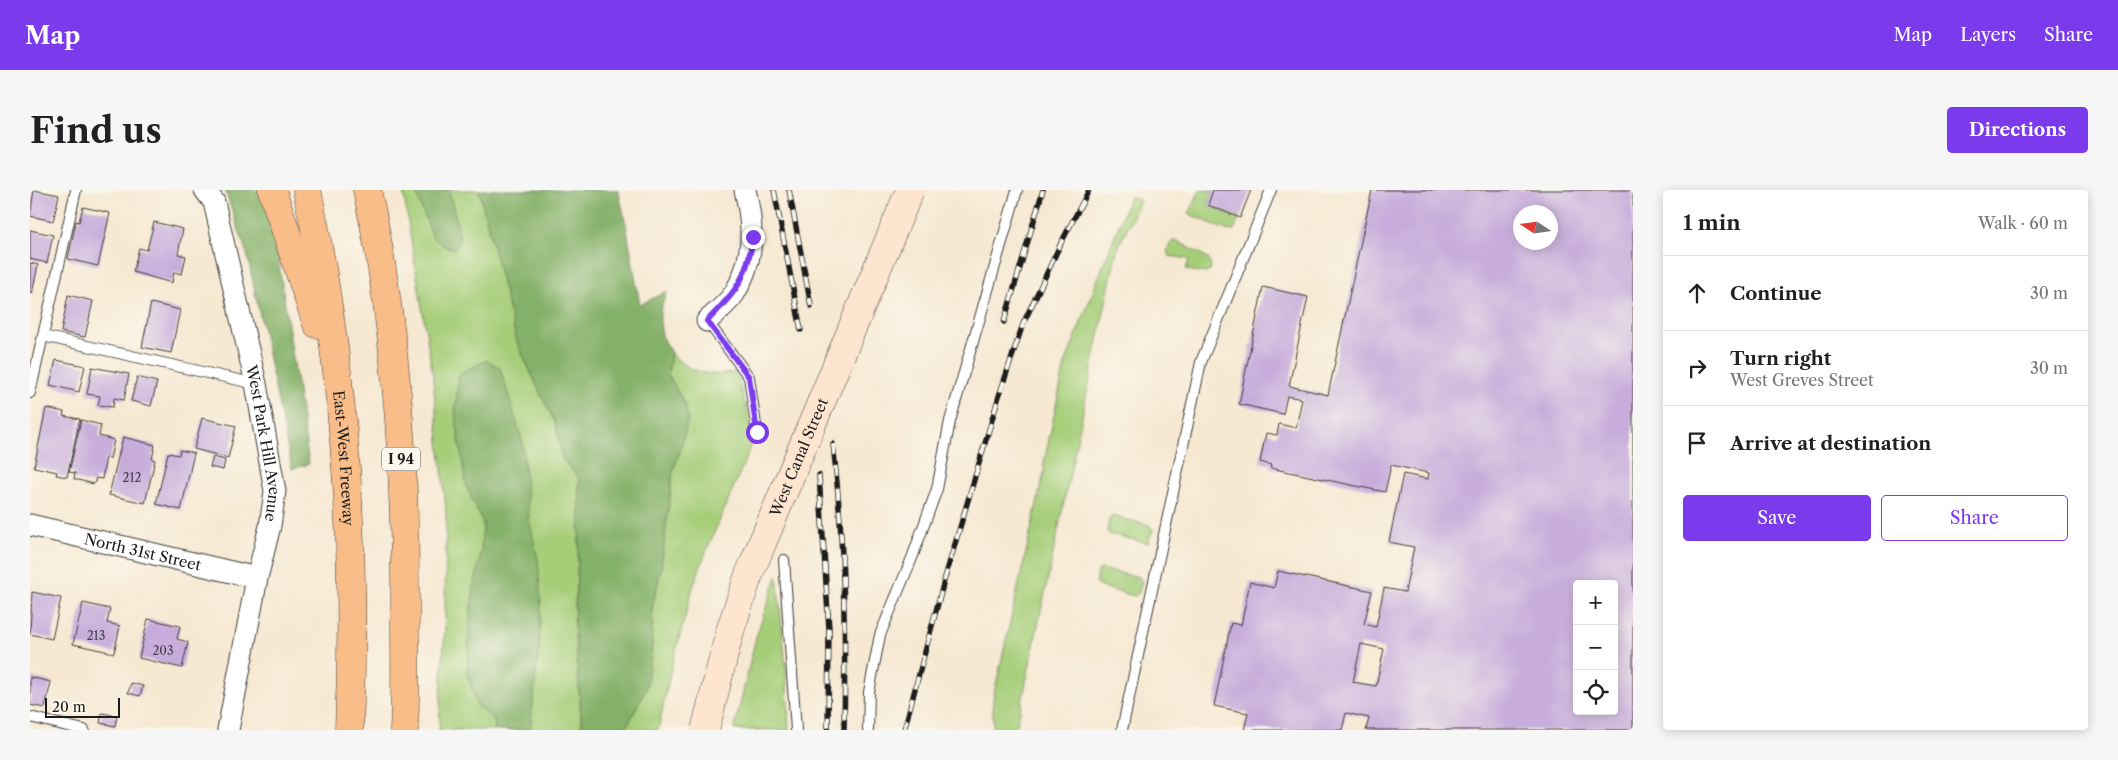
<!DOCTYPE html>
<html lang="en">
<head>
<meta charset="utf-8">
<style>
	body { margin:0; font-family:"Libre Caslon Text",serif; background:#f6f6f6; color:#202124 }
	.controls { position:absolute; right:15px; bottom:15px; display:grid; overflow:hidden; border-radius:5px; box-shadow:0 2px 12px #0003 }
	.controls button { width:45px; height:45px; display:grid; place-items:center; padding:0; border:0; border-bottom:1px solid #e0e0e0; background:#fff; color:#202124; font:25px sans-serif }
	.compass { position:absolute; left:1483px; top:15px; width:45px; height:45px; border-radius:50%; background:#fff; box-shadow:0 2px 12px #0003; rotate:282deg }
	.scale { position:absolute; left:15px; bottom:12px; width:75px; box-sizing:border-box; padding-left:5px; border:2px solid #1c1c1c; border-top:0; font-size:14px; line-height:18px; white-space:nowrap; color:#1c1c1c; -webkit-text-stroke:4px #fbf7ec; paint-order:stroke }
	.stop { position:absolute; width:15px; height:15px; margin:-11px; border:4px solid #7c3aed; border-radius:50%; background:#fff }
	.stop.end { background:#7c3aed; border-color:#fff; box-shadow:0 1px 5px #0008 }
	.list { margin:0; padding:0; list-style:none }
	h2 { display:flex; justify-content:space-between; align-items:center; height:65px; margin:0; padding:0 20px; font-size:21px }
	h2 small { font-size:16px; font-weight:400; color:#757577 }
	.list li { display:grid; grid-template-columns:32px 1fr auto; gap:15px; align-items:center; box-sizing:border-box; height:75px; padding:0 20px; border-top:1px solid #e0e0e0 }
	.list b { display:block; font-size:19px; white-space:nowrap }
	.list p { margin:0; font-size:16px; white-space:nowrap; color:#757577 }
	.list em { font-size:16px; font-style:normal; color:#757577 }
	.actions { display:flex; gap:10px; padding:15px 20px }
	.actions a { flex:1; padding:11px 0; border:1px solid #7c3aed; border-radius:5px; text-align:center; font-size:18px; color:#7c3aed }
	.actions .main { background:#7c3aed; color:#fff }
	.icon { flex:none; width:28px; height:28px; fill:none; stroke:currentColor; stroke-width:2; stroke-linecap:round; stroke-linejoin:round }
	.map { position:relative; flex:none; width:1603px; height:540px; overflow:hidden; border-radius:5px }
	header { display:flex; align-items:center; gap:30px; box-sizing:border-box; height:70px; padding:0 25px; background:#7c3aed; color:#fff }
	header strong { font-size:24px }
	nav { display:flex; gap:28px; margin-inline-start:auto; font-size:18px }
	.intro { display:flex; align-items:center; justify-content:space-between; box-sizing:border-box; height:120px; padding:0 30px }
	h1 { margin:0; font-size:35px }
	.button { padding:12px 22px; border-radius:5px; background:#7c3aed; color:#fff; font-size:18px; font-weight:700 }
	main { display:flex; gap:30px; padding:0 30px }
	aside { flex:1; background:#fff; border-radius:5px; box-shadow:0 2px 12px #0003 }
	.map>svg:first-child { display:block }
	.green { fill:#a6ce79; stroke:#61754a }
	.forest { fill:#84b169; stroke:#506642 }
	.building { fill:#c8addc; fill-rule:evenodd }
	.lines { fill:none; stroke-linecap:round; stroke-linejoin:round }
	.lane-casing { stroke:#3d3b37; stroke-width:12 }
	.street-casing { stroke:#3d3b37; stroke-width:23 }
	.highway-casing { stroke:#3d3b37; stroke-width:29 }
	.lane { stroke:#fff; stroke-width:10 }
	.street { stroke:#fff; stroke-width:21 }
	.highway { stroke:#f9bd89; stroke-width:28 }
	.rail-casing { stroke:#1c1c1c; stroke-width:5.5 }
	.rail { stroke:#fbf7ec; stroke-width:4; stroke-dasharray:11; stroke-linecap:butt }
	.secondary-bridge-casing { stroke:#3d3b37; stroke-width:29; stroke-linecap:butt }
	.secondary-bridge { stroke:#fde5d0; stroke-width:28 }
	.route { stroke:#7c3aed; stroke-width:6 }
	.labels { text-anchor:middle; dominant-baseline:central; stroke-width:5; stroke-linejoin:round; paint-order:stroke }
	.number-label { font-size:12px; fill:#47404c }
	.shield { fill:#fbf7ec; stroke:#5f5e5a; stroke-width:1 }
	.shield-label { font-size:14px; font-weight:bold; fill:#1c1c1c }
	.street-label { font-size:15px; fill:#1c1c1c; stroke:#fbf7ec }
</style>
</head>
<body>
<header>
<strong>Map</strong>
<nav><a>Map</a><a>Layers</a><a>Share</a></nav>
</header>
<div class="intro"><h1>Find us</h1><a class="button">Directions</a></div>
<main>
<div class="map">
<svg width="1603" height="540" viewBox="0 0 1603 540">
	<rect width="100%" height="100%" fill="#fbf7ec"/>
	<filter id="ink" filterUnits="userSpaceOnUse"><feTurbulence type="fractalNoise" baseFrequency=".02" numOctaves="2"/><feDisplacementMap in="SourceGraphic" scale="10" xChannelSelector="R" yChannelSelector="G"/><feConvolveMatrix kernelMatrix="1 2 1 2 8 2 1 2 1" color-interpolation-filters="sRGB"/></filter>
	<filter id="wash" filterUnits="userSpaceOnUse"><feTurbulence type="fractalNoise" baseFrequency=".0096" numOctaves="4" result="noise"/><feDisplacementMap in="SourceGraphic" scale="20" xChannelSelector="R" yChannelSelector="G"/><feGaussianBlur stdDeviation="1.12" result="paint"/><feColorMatrix in="noise" values="0 0 0 0 0 0 0 0 0 0 0 0 0 0 0 0 0 1.4 0 .05"/><feComposite in="paint" operator="in"/></filter>
	<g filter="url(#wash)">
		<rect width="100%" height="100%" fill="#f6e8d1"/>
		<path class="green" d="M 373,0 L 449,0 L 487,152 L 512,207 L 525,232 L 533,269 L 549,288 L 550,336 L 544,432 L 552,540 L 409,540 L 415,432 L 416,320 L 402,180 Z
			M 1170,0 L 1183,0 L 1178,15 L 1210,28 L 1203,41 L 1196,40 L 1159,24 Z
			M 1100,6 L 1110,11 L 1087,60 L 986,540 L 963,540 L 963,508 L 1015,278 L 1013,277 L 1035,174 Z
			M 1143,51 L 1149,52 L 1178,68 L 1181,76 L 1180,81 L 1175,83 L 1156,80 L 1159,69 L 1139,66 C 1135,61 1139,54 1143,51 Z
			M 641,163 C 659,182 680,188 706,182 L 718,224 L 722,254 L 676,362 L 663,397 L 641,479 L 628,540 L 595,540 L 616,499 L 622,455 L 622,418 L 631,378 L 643,280 L 650,262 L 655,215 L 638,184 Z
			M 1082,326 L 1119,335 L 1123,339 L 1118,353 L 1079,344 L 1077,341 L 1079,329 Z
			M 1071,379 L 1109,387 L 1112,391 L 1109,403 L 1104,406 L 1068,396 L 1066,394 L 1068,381 Z
			M 747,386 L 756,477 L 759,540 L 704,540 L 726,447 Z"/>
		<path class="forest" d="M 195,0 L 231,0 L 246,54 L 279,274 L 262,279 L 217,64 Z
			M 385,0 L 419,0 L 430,47 L 426,59 L 416,57 L 403,48 Z
			M 449,0 L 588,0 L 596,34 L 610,115 L 637,101 L 630,122 L 630,133 L 632,145 L 641,163 L 638,184 L 655,215 L 658,229 L 650,262 L 643,280 L 631,378 L 622,418 L 622,455 L 616,499 L 595,540 L 552,540 L 544,432 L 550,336 L 549,288 L 533,270 L 525,232 L 512,207 L 487,152 Z
			M 457,170 L 470,178 L 492,250 L 499,329 L 508,369 L 511,416 L 509,459 L 500,540 L 465,540 L 464,530 L 447,516 L 437,483 L 441,415 L 451,361 L 453,333 L 436,296 L 425,223 L 429,184 Z"/>
		<g id="blocks">
			<path class="building" d="M 4,0 L 29,5 L 23,31 L 0,26 Z
				M 1183,0 L 1221,0 L 1210,28 L 1178,15 Z
				M 1342,0 L 1603,0 L 1603,540 L 1336,540 L 1339,528 L 1316,523 L 1312,540 L 1214,540 L 1218,523 L 1184,516 L 1201,433 L 1211,435 L 1220,392 L 1244,398 L 1248,381 L 1342,401 L 1334,434 L 1346,437 L 1354,398 L 1375,402 L 1384,357 L 1359,352 L 1373,284 L 1398,289 L 1399,283 L 1361,275 L 1355,302 L 1240,278 L 1241,275 L 1230,272 L 1236,243 L 1247,245 L 1249,234 L 1266,238 L 1272,209 L 1257,206 L 1253,224 L 1209,214 L 1233,97 L 1278,107 L 1259,196 L 1298,205 ZM 1490,22 L 1520,22 L 1520,52 L 1490,52 ZM 1547,394 L 1584,394 L 1584,521 L 1547,521 ZM 1331,454 L 1354,459 L 1346,496 L 1323,492 Z
				M 53,17 L 80,23 L 68,76 L 38,69 L 46,31 L 49,32 Z
				M 124,32 L 153,39 L 148,64 L 156,66 L 152,84 L 144,82 L 142,93 L 103,82 L 109,58 L 117,60 Z
				M 0,40 L 23,45 L 17,73 L 0,69 Z
				M 0,73 L 8,75 L 2,104 L 0,103 Z
				M 38,105 L 63,111 L 55,147 L 31,142 Z
				M 121,113 L 150,120 L 141,163 L 112,157 Z
				M 26,170 L 55,176 L 49,202 L 20,195 Z
				M 62,177 L 99,184 L 94,210 L 84,208 L 83,217 L 68,215 L 70,206 L 57,204 Z
				M 107,187 L 127,192 L 121,216 L 101,211 Z
				M 16,218 L 34,222 L 33,226 L 50,229 L 37,287 L 26,285 L 27,282 L 4,277 Z
				M 172,228 L 206,236 L 198,268 L 164,259 Z
				M 51,230 L 71,235 L 69,246 L 84,250 L 80,269 L 76,267 L 72,289 L 66,288 L 64,294 L 44,289 L 45,283 L 39,282 Z
				M 93,247 L 125,255 L 122,269 L 125,270 L 115,313 L 79,305 Z
				M 150,260 L 164,263 L 151,320 L 126,314 L 138,263 L 149,265 Z
				M 183,267 L 195,270 L 193,280 L 180,277 Z
				M 2,402 L 31,408 L 22,449 L 0,444 Z
				M 53,413 L 80,419 L 77,433 L 90,436 L 84,463 L 43,454 Z
				M 118,429 L 150,436 L 147,449 L 158,452 L 152,478 L 109,468 Z
				M 0,487 L 21,492 L 15,518 L 0,515 Z
				M 101,493 L 113,496 L 110,506 L 98,503 Z
				M 72,523 L 87,526 L 85,536 L 70,533 Z"/>
		</g>
	</g>
	<g filter="url(#ink)">
		<use href="#blocks" fill-opacity="0" stroke="#3d3b37" stroke-width="1"/>
		<g class="lines">
			<g class="lane-casing">
				<path id="lane" d="M 677,131 L 719,187 L 727,242
					M 13,146 L 226,194
					M 0,203 L 46,0
					M 754,370 L 766,540
					M 0,527 L 54,540
					M 838,540 L 839,502 L 850,445 L 882,368 L 907,299 L 920,231 L 987,0
					M 1092,540 L 1171,172 L 1241,0"/>
			</g>
			<g class="street-casing">
				<g id="street">
					<path id="s1" d="M 175,0 L 184,12 L 226,194 L 245,301 L 240,336 L 227,388 L 198,540"/>
					<path d="M 677,131 C 686,123 697,114 704,104 C 725,70 724,37 715,0"/>
					<path id="s2" d="M 0,335 L 227,388"/>
				</g>
			</g>
			<g class="highway-casing">
				<g id="highway">
					<path d="M 242,0 L 287,134"/>
					<path id="s3" d="M 277,0 C 315,177 327,360 319,540"/>
					<path d="M 337,0 C 368,139 376,288 375,430 C 375,467 376,504 374,540"/>
				</g>
			</g>
			<use href="#lane" class="lane"/>
			<use href="#street" class="street"/>
			<use href="#highway" class="highway"/>
			<g class="rail-casing">
				<path id="rail" d="M 744,0 L 771,140
					M 759,0 L 781,116
					M 974,132 L 1013,0
					M 803,254 C 814,348 816,445 814,540
					M 789,285 L 799,439 L 798,540
					M 874,540 L 914,391 L 969,206 L 993,134 L 1031,53 L 1059,0"/>
			</g>
			<use href="#rail" class="rail"/>
			<g class="secondary-bridge-casing">
				<g id="secondary-bridge">
					<path id="s4" d="M 675,540 L 700,441 L 718,387 L 880,0"/>
				</g>
			</g>
			<use href="#secondary-bridge" class="secondary-bridge"/>
		</g>
	</g>
	<g class="lines" filter="url(#ink)">
		<path class="route" d="M 723,47 C 717,89 706,102 677,131 L 719,187 L 727,242"/>
	</g>
	<g class="labels">
		<g class="number-label">
			<text x="102" y="287">212</text>
			<text x="66" y="445">213</text>
			<text x="133" y="460">203</text>
		</g>
		<rect class="shield" x="352" y="257.5" width="38" height="23" rx="4"/>
		<g class="shield-label">
			<text x="371" y="269">I 94</text>
		</g>
		<g class="street-label">
			<text stroke="none"><textPath href="#s1" startOffset="262">West Park Hill Avenue</textPath></text>
			<text stroke="none"><textPath href="#s4" startOffset="289">West Canal Street</textPath></text>
			<text stroke="none"><textPath href="#s3" startOffset="271">East-West Freeway</textPath></text>
			<text stroke="none"><textPath href="#s2" startOffset="116">North 31st Street</textPath></text>
		</g>
	</g>
</svg>
<div class="controls">
<button>+</button>
<button>−</button>
<button><svg class="icon" aria-label="locate" viewBox="0 0 24 24"><circle cx="12" cy="12" r="6"/><path d="M12 2v4M12 18v4M2 12h4M18 12h4"/></svg></button>
</div>
<svg class="compass" viewBox="-18 -18 36 36"><path d="M0-13l5 13h-10z" fill="#e53935"/><path d="M0 13l5-13h-10z" fill="#757577"/></svg>
<div class="scale">20 m</div>
<div class="stop" style="left:727px;top:242px"></div>
<div class="stop end" style="left:723px;top:47px"></div>
</div>
<aside>
<h2>1 min<small>Walk · 60 m</small></h2>
<ul class="list">
<li><svg class="icon" aria-label="ahead" viewBox="0 0 24 24"><path d="M12 20V5M6 11l6-6 6 6"/></svg><div><b>Continue</b></div><em>30 m</em></li>
<li><svg class="icon" aria-label="right" viewBox="0 0 24 24"><path d="M7 20v-9h11M14 6l5 5-5 5"/></svg><div><b>Turn right</b><p>West Greves Street</p></div><em>30 m</em></li>
<li><svg class="icon" aria-label="arrive" viewBox="0 0 24 24"><path d="M6 21V4h12l-3 4 3 4H6"/></svg><div><b>Arrive at destination</b></div></li>
</ul>
<div class="actions"><a class="main">Save</a><a>Share</a></div>
</aside>
</main>
</body>
</html>
